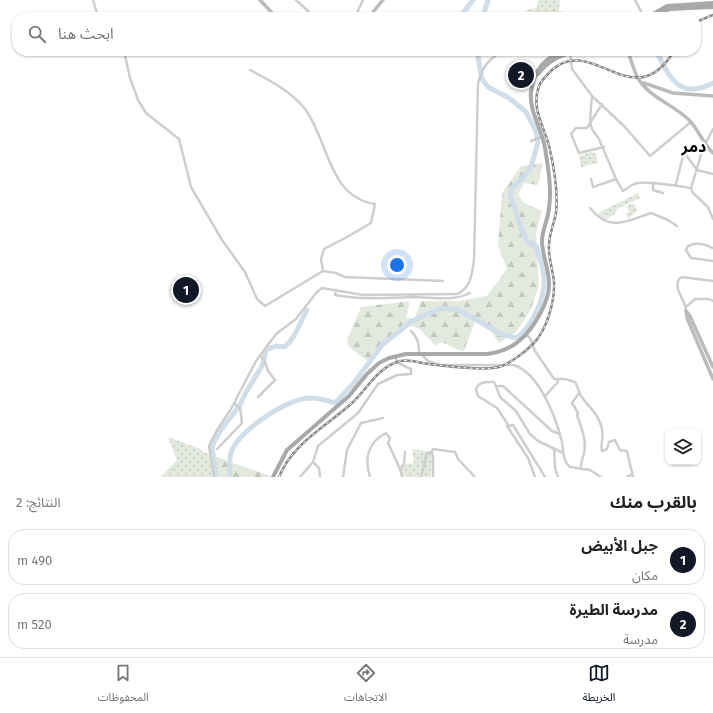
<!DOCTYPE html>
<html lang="ar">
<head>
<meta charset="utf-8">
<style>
	body { margin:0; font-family:"Fira Sans","Noto Sans Arabic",sans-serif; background:#f2f2f2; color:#222; direction:rtl }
	.controls { position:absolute; right:12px; bottom:12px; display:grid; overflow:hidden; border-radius:8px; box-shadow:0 1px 3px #0004 }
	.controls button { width:36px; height:36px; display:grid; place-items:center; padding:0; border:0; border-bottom:1px solid #e0e0e0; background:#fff; color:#222; font:20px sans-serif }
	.you { position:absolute; left:397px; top:265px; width:14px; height:14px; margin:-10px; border:3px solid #fff; border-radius:50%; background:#1a73e8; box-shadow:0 0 0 6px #1a73e833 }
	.badge { display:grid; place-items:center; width:26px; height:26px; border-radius:50%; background:#111827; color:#fff; font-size:13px; font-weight:700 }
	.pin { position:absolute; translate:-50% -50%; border:2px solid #fff; box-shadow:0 1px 4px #0006 }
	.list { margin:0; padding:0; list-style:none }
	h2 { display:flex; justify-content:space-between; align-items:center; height:52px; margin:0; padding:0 16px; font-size:17px }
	h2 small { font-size:13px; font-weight:400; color:#767676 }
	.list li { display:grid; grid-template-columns:26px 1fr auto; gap:12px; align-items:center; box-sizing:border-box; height:56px; margin:0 8px 8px; padding:0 8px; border:1px solid #e0e0e0; border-radius:16px }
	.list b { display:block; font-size:15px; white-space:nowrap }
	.list p { margin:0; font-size:13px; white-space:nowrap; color:#767676 }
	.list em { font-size:13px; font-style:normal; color:#767676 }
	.icon { flex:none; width:22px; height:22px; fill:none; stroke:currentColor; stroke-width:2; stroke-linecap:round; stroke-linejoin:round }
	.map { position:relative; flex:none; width:713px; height:477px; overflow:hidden; direction:ltr }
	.search { position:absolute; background:#fff; box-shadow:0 1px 3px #0004; left:12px; right:12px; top:12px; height:44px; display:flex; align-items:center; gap:10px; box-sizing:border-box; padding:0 14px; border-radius:16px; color:#767676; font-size:15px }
	.sheet { height:180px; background:#fff }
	nav { display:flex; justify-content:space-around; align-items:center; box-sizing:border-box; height:56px; border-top:1px solid #e0e0e0; background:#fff; font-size:11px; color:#767676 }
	nav a { display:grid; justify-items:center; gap:2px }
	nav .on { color:#111827 }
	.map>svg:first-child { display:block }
	.green { fill:url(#green-dots) }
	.forest { fill:url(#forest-firs) }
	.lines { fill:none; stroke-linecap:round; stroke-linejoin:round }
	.river { stroke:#d0dee9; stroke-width:5 }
	.street { stroke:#cecece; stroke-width:2.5 }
	.secondary { stroke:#bbb; stroke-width:3.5 }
	.primary { stroke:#a9a9a9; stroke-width:4 }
	.rail-casing { stroke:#868686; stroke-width:2.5 }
	.rail { stroke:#fff; stroke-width:1; stroke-dasharray:3; stroke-linecap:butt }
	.labels { text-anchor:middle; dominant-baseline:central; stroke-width:4; stroke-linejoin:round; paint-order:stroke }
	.district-label { font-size:16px; font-weight:bold; fill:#000; stroke:#fff }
</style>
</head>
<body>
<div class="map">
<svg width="713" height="477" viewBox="0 0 713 477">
	<defs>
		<pattern id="green-dots" width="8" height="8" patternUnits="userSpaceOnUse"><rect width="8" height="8" fill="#e3e9de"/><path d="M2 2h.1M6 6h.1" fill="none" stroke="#c3c8bf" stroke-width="1.8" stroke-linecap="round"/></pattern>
		<pattern id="forest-firs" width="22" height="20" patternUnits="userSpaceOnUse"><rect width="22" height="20" fill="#e3e9de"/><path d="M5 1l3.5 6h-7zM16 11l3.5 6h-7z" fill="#c3c8bf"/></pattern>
	</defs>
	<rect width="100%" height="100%" fill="#fff"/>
	<path class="green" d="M 539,0 L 560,0 L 559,11 L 593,17 L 525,17 L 526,10 L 536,8 Z
		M 591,152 L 596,154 L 598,163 L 581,167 L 579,156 Z
		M 638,193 L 640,198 L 617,209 L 616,213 L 605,220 L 598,213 Z
		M 633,203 L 638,210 L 628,219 L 626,214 L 629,212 L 626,206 Z
		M 168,437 L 198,448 L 213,457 L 216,477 L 161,477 L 177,460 Z
		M 412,449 L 432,452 L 431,477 L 402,477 L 400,469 L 404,464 L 414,463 Z"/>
	<path class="forest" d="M 543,163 L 538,185 L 524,183 L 518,195 L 524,203 L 542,211 L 536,232 L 539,286 L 531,309 L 517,331 L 499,343 L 491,331 L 475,321 L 464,351 C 454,350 450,344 440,342 L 435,346 L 420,329 L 404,324 L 373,353 L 368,361 L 349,347 L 347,340 L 361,307 L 410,301 L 406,318 L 415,318 L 421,301 L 458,301 L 487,296 L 507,269 L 498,245 L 502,193 L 521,166 Z
		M 211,455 L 273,477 L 214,477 Z"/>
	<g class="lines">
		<path class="river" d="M 460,17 L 473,0
			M 480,17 L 483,16 L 488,0
			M 656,51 C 670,77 679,101 713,83
			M 216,477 L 212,446 L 220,431 L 240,405 L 245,394 L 262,366 L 266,350 L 276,346 L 284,347 L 289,343 L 295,334 L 307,310
			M 230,477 C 230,470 229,459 231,452 C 240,430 284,401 308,398 C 317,398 327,400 335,403 L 354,383 L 382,345 L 412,321 L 442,308 L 459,310 L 501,334 L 517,338 C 532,325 545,300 544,279 C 544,268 539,257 536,246 L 528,242 L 522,231 L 510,195 L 511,189 L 522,179 L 531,167 L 538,142 L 536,131 L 526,112 L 509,98 L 488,87 L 482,79 L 477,51"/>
		<path class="street" d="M 93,0 L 98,17
			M 296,0 L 309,12
			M 635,0 L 644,17
			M 355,17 L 363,0
			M 124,51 L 130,78 L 138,100 L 146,113 L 179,139 L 191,187 L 222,240 L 245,272 L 257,299 L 265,306 L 323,271 L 336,273 L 345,277 L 443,281
			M 552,51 L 557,53
			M 570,53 L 572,69 L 592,96 L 590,121 L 592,129 L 599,139 L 616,179 L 623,191 C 626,189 630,186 634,184 C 645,180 679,186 691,188 L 693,193 L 708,207 L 713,219
			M 250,70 C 269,80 291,91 305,109 C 329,141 328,197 375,204 L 371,223 L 347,237 L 324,249 L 321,259 L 323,271
			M 592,96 L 625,127 L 650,156 L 691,122
			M 602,104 L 587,128 L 576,128 L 571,134 L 579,153 L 604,147
			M 531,141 L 542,137
			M 591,179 L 593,187 L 616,179
			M 653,184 L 653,190 L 663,193
			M 676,184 L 684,152 L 697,170 L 713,174
			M 691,188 L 703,148 L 713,129
			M 590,208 C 610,233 627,221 651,213 L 668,220 L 677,226
			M 713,248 C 704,244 697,242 688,246 L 686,250 L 691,258 L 713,261
			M 336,290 L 335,295 C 361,300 386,298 412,297 C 432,297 452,302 470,293
			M 686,307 L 695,299 L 709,299 L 713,301
			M 686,311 C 686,300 673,290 679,279 L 682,277 L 713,281
			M 411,331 C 418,338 419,343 419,354
			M 527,335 L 530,338 L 535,351 L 554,379 L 565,379 L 575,382 C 578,386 578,390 580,394 C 588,408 598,411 602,429 C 604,437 600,447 602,451 L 607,449 L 609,442 L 615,440 L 620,450 L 627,451 L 633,477
			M 421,354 L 428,361 L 440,365 L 514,365 C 540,374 556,418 562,442 C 564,451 562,461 570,467 L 590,470 L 601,477
			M 496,386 L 500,397 L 516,411 L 530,434 L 538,441 L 563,453
			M 579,393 L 572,403 L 578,413 L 577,415 C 581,427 587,440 584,453 C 583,459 580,463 581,469
			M 545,396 L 558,382 L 557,379
			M 258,397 L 275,380 L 268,371 L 264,359 L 260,356
			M 509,426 L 507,426 L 528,458 L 535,477
			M 554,448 L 555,468 L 558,477
			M 217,449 L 242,423 L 240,408 L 234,403
			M 432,452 L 433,449 L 455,452 L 458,459 L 475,477
			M 214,477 L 209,446 L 217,430 L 231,409 L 256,361 L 276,334 L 296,319 L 316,293 L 322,288 L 363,295 L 457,294 C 471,288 472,274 474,260 L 478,84 C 481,69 490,57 504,51
			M 300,477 L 313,462
			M 320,477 L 319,468 L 313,462 L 318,446 L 358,413 L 378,384 L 397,375 L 411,374 L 411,369 L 398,363 L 395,357
			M 343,477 L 347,450 L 361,423 L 383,418
			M 370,477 C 364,459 368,442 386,433 L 390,438 L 388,443 L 400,469
			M 402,477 L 400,469 L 404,464 L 405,452
			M 421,477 L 427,453 L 431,452 L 433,456 L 433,477
			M 545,477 L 513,425 L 509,426 L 497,408 L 478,396 L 476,389 C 480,381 486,382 494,382 L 496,386 L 503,386 L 552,431 L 560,434
			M 627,477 L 632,474"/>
		<path class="secondary" d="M 260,0 L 276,17
			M 369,17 L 383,0
			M 628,51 C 631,60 634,72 639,80 C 651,98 674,105 689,120 C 699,130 703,144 713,153
			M 644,83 L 673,93 L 713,96
			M 686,311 L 687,318 L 713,379
			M 687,312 L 690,316 L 713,367"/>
		<path class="primary" d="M 648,17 L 667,6 L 713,3
			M 657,17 L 669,9 L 713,7
			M 538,74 C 550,58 563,54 582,51
			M 273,477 L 287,450 L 349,396 L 367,374 L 379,363 L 389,358 L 406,354 L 487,354 C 514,351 529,335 541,312 C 545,304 549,295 549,286 C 550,271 542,256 542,241 C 542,230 548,220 549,208 C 552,189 548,167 545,148 C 542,129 529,112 531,92 C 534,70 546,55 568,51"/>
		<g class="rail-casing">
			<path id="rail" d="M 696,22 L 713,15
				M 279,477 C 292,444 325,427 351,404 C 367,390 377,367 400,361 C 409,359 420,363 429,364 C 446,366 484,371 499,367 C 511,363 525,352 533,344 C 547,330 555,301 554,282 C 553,270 548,258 549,245 C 549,234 554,224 556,213 C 558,195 554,168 550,150 C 546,128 530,110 539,86 C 542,79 548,74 553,69 C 593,35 634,117 674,51"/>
		</g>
		<use href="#rail" class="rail"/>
	</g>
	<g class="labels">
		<g class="district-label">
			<text x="694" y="146">دمر</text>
		</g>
	</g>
</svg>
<div class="controls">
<button><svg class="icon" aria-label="layers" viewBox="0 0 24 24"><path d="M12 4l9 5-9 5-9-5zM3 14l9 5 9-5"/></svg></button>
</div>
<div class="you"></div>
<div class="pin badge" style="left:186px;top:290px">1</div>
<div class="pin badge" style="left:521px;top:75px">2</div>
<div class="search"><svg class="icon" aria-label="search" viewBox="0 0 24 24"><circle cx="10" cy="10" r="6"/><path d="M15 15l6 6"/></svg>ابحث هنا</div>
</div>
<section class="sheet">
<h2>بالقرب منك<small>النتائج: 2</small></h2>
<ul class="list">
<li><span class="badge">1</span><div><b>جبل الأبيض</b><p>مكان</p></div><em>490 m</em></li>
<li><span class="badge">2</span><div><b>مدرسة الطيرة</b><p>مدرسة</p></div><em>520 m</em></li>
</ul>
</section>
<nav>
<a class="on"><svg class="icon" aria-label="map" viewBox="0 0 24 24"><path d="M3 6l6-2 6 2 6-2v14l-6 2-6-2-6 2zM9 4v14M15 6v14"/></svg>الخريطة</a>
<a><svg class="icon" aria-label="directions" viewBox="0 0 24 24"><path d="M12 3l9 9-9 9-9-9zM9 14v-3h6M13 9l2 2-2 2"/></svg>الاتجاهات</a>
<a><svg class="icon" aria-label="saved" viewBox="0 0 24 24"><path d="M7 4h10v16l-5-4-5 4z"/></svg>المحفوظات</a>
</nav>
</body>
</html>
